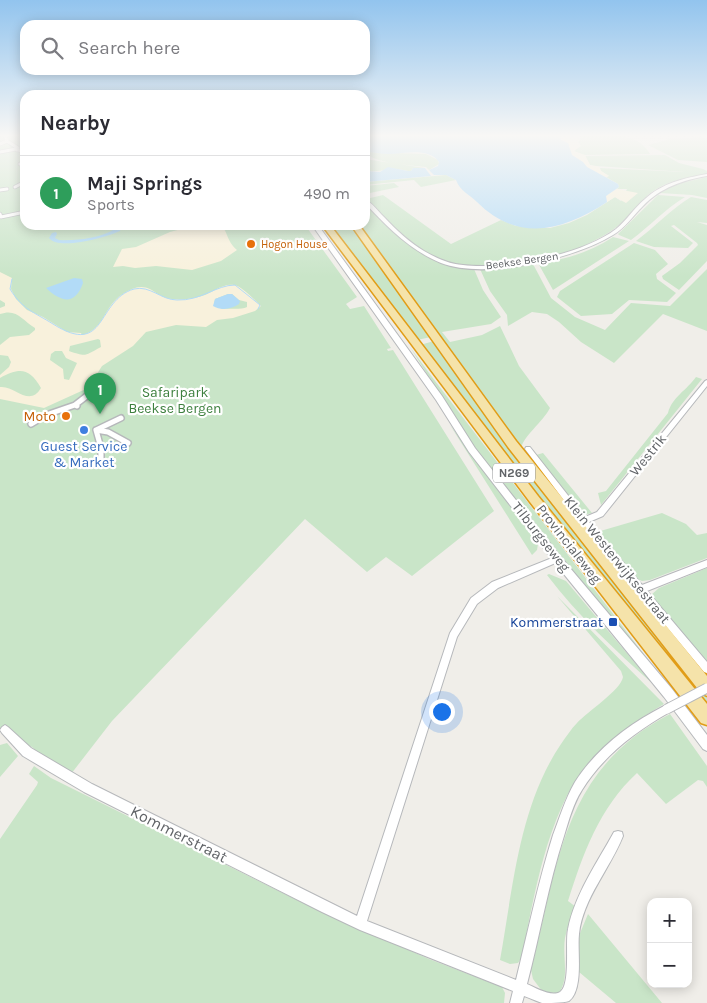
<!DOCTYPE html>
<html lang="en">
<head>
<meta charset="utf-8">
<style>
	body { margin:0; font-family:Karla,sans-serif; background:#f2f2f3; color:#2b2b33 }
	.controls { position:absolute; right:15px; bottom:15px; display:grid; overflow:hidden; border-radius:10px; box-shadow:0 2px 12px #0003 }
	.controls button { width:45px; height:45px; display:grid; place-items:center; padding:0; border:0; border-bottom:1px solid #e1e1e2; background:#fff; color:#2b2b33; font:25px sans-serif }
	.you { position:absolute; left:441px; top:711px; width:18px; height:18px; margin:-12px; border:4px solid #fff; border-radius:50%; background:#1a73e8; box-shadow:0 0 0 8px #1a73e833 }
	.badge { display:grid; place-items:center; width:32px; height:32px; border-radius:50%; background:#d93025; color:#fff; font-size:16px; font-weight:700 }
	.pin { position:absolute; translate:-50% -41px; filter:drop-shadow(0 1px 2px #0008) }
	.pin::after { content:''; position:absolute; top:26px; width:18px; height:15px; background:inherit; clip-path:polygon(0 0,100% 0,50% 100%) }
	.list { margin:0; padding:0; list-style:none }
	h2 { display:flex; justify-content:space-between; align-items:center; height:65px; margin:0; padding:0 20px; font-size:21px }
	h2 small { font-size:16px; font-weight:400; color:#7c7c81 }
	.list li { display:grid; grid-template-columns:32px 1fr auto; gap:15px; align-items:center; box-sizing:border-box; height:75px; padding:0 20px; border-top:1px solid #e1e1e2 }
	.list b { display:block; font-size:19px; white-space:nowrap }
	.list p { margin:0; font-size:16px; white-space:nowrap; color:#7c7c81 }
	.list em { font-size:16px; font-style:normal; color:#7c7c81 }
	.icon { flex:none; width:28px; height:28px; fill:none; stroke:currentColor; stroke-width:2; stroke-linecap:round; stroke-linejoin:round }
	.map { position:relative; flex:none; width:707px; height:1003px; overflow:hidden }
	.search { position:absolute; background:#fff; box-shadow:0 2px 12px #0003; left:20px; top:20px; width:350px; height:55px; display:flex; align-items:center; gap:12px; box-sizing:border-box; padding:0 18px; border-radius:15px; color:#7c7c81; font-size:19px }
	.panel { position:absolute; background:#fff; box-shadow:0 2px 12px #0003; left:20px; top:90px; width:350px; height:140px; border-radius:15px }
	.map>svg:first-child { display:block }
	.green { fill:#c9e5c8 }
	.sand { fill:#f8f1dc; fill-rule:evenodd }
	.water { fill:#b2dbf7 }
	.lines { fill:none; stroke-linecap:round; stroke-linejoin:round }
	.stream { stroke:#b2dbf7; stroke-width:1 }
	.pedestrian-far1-casing { stroke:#b6b8bb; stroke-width:4.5 }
	.pedestrian-casing { stroke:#b6b8bb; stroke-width:8 }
	.minor-casing { stroke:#b6b8bb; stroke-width:2 }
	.tertiary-casing { stroke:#b6b8bb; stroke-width:2 }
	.trunk-casing { stroke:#e19d17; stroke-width:3 }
	.pedestrian-far1 { stroke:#fff; stroke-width:3 }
	.pedestrian { stroke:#fff; stroke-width:5 }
	.minor { fill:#fff; fill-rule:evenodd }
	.tertiary { fill:#fff; fill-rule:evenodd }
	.trunk { fill:#f5e3aa; fill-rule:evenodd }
	.minor-bridge-casing { stroke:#b6b8bb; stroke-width:11; stroke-linecap:butt }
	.minor-bridge { stroke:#fff; stroke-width:9 }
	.food-dot { fill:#e8710a; stroke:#fff; stroke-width:2 }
	.shop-dot { fill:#3f7fe0; stroke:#fff; stroke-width:2 }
	.transit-dot { fill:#1a4fb4; stroke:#fff; stroke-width:2 }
	.labels { text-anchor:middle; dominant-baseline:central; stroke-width:4.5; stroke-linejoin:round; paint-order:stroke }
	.far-food-label { font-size:11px; fill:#c56008; stroke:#fff; text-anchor:start }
	.far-street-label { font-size:11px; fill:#606367; stroke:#fff }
	.shield { fill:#fff; stroke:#909295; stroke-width:1 }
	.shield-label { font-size:12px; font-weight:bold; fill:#606367 }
	.park-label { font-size:14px; fill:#3e803f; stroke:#fff }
	.food-label { font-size:14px; fill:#c56008; stroke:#fff; text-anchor:end }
	.shop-label { font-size:14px; fill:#366cbe; stroke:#fff }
	.street-label { font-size:14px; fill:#606367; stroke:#fff }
	.transit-label { font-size:14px; fill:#164399; stroke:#fff; text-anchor:end }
	.near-street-label { font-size:16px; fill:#606367; stroke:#fff }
</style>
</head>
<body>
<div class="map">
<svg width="707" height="1003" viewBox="0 0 707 1003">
	<rect width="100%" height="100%" fill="#f0eee9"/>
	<path class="green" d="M 0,136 L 25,136 L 25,225 L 305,225 L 357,297 L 346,304 L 350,309 L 364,306 L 391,348 L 387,349 L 388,351 L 393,350 L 494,511 L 412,576 L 386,557 L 367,572 L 305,519 L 112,721 L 71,774 L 43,757 L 32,747 L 0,731 Z
		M 583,136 C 607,136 636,130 650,154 L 581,155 L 574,151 L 580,144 L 578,142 L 579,138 Z
		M 699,137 L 707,138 L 707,162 L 678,160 L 648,145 L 670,139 Z
		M 365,152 L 426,154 L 438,160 L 439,164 L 429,170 L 426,167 C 410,165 375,164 365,152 Z
		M 665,155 L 679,163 L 703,169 L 707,171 L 707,174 C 685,178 664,181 647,196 C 634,208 624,224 608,233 C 593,242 574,251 556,257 C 534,263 488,267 465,266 C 456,265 445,261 436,257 C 409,245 387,220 366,199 L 383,195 L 451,244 L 501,220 L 516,226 L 550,228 L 569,223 L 587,215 L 615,197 L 621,201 L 627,189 L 617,189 L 619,187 L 618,184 L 606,177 L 609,176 L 601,171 L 600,168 L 685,172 L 596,166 L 590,165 L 585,156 Z
		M 365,159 L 425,168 L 413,168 L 411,171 L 408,171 C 394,167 381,172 367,171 L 365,173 L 369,162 L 365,161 Z
		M 446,175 L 456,180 L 421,187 L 414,180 L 365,185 L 365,182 Z
		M 707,177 L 707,198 L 692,195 L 660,193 L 677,184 Z
		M 394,183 L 399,187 L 365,194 L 365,186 Z
		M 658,195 L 685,197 C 665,209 650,226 631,240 L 619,235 L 618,234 Z
		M 691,197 L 707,200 L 707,223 L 697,222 L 707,225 L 707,261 L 679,290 L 663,279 L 662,276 L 680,263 L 698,245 L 697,243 L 674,225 L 671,226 L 693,243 L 688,248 L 654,247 L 636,241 C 655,227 671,209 691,197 Z
		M 365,203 C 394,235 429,269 474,269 L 483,290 L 501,317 L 491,324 L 442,332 L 450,342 L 482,335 L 500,326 L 519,366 L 550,408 C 543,422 523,436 521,449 L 360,225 L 365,225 Z
		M 329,225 L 352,225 L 431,337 L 417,340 Z
		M 613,237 L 629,241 L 553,290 L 538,263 C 566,260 590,252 613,237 Z
		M 634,243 L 655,250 L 668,264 L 656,274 L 657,279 L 676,293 L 667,302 L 629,300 L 612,314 L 581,316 L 557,297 L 560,291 Z
		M 533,264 L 551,298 L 575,317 L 605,330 L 631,303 L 670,306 L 707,269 L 707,331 L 663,314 L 614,363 L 581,342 L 559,322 L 547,314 L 532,312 L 508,326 L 507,315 L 490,291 L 480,269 Z
		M 434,341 L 510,450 L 699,686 L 707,698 L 707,710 L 420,345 Z
		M 410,347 L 432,377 L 659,674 L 536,527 L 471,444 Z
		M 696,377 L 702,379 L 601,505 L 598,493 L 606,491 L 668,413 C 672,397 687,390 696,377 Z
		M 450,425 L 538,544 L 537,550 L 532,555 Z
		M 543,453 L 592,513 L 584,515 L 581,512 L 536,455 Z
		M 662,513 L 686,524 L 697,535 L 707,533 L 707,558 L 650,580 L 642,581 L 635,578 L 597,532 Z
		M 707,568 L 707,663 L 654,602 L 651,595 L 659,588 Z
		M 549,574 L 566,581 L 653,684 C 616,651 577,615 547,575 Z
		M 557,596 L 664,704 C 636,721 607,740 586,766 C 547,815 534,896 522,957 L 518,963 L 510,964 L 500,960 C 513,888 519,806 561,744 C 566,737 571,729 577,723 C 587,712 621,690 623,677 L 621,671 Z
		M 670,714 L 707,766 L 707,787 L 703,781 L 698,780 L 666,804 L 637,773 C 599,808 583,854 568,901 L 576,907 C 571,917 567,927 565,938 C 562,957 570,977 559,993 L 545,995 L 533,979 L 531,970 C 558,865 562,770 670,714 Z
		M 7,743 L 18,756 L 0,777 L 0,745 Z
		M 34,766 L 51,778 L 299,901 L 429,959 L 502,987 L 505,993 L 504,1003 L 0,1003 L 0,839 L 37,785 L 38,782 L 29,774 Z
		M 588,914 L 662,1003 L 616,1003 L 579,972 L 578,938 Z"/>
	<path class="sand" d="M 560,136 L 578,136 L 580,140 L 578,142 L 581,146 L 574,151 L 585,155 L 590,165 L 599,167 L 601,171 L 609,176 L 606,177 L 587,167 L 583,162 L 572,155 L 568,146 Z
		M 617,189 L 638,193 L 626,203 L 615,197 L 607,202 L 606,196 Z
		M 197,225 L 221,225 C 229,234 226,240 237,250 L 221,261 L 192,270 L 156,266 L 135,268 L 123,266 L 113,267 L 122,249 L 136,247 L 170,232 Z
		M 0,272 L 12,278 L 11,289 L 16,299 L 27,310 L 43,317 L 67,332 L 81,333 L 82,335 C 106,329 103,304 126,292 C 151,278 153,298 172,299 C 181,300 193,299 202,296 C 213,293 222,283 234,285 C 240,285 256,301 261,306 L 255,311 L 233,318 L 217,320 L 206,327 L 176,325 L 146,332 L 133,346 L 102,366 L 88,388 L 44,408 L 0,399 L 0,387 C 15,385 29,408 41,388 C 29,367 19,368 0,378 L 0,375 L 9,367 L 11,362 L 8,356 L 0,355 L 0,345 L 10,337 L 29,335 L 35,330 L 35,328 C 22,320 17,308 0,314 L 0,308 L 5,306 L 5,303 L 0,300 ZM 228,294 L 232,294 L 239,300 L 247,302 L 247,307 C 241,310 230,308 222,309 L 214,304 L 215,299 ZM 98,339 L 100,340 L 101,347 C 84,356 87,357 69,351 L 70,346 ZM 55,351 L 62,351 L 66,358 L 77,363 L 69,380 L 64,379 L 63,369 L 50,360 L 51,354 Z"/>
	<path class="water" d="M 365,136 L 560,136 L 561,140 L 568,143 L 572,155 L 583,162 L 587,167 L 618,184 L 619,187 L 606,196 L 607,202 C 563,231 518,243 477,202 C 469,194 460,191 456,180 L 446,175 L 434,175 L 429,170 L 438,166 L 439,162 C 428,147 405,154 389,154 C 381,154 373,152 365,152 L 365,149 L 371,147 L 365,141 Z
		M 388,167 L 408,171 L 411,171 L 413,168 L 425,168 L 431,176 L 365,182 L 366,171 L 380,172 Z
		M 117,225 L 122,225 L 120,231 C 107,237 59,251 49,238 L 52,233 L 56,232 L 57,234 L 55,238 L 59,240 C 76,241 101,238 115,229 Z
		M 74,278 L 82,279 L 83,283 C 75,306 61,302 46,288 Z
		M 228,294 L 232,294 L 240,301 L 239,304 C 232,309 221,311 213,306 L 215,299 Z"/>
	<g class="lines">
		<path class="stream" d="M 12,279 L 10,289 C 23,310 34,312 53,324 C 107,358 96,300 134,289 C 150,285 161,300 177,300 C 201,301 216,285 235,285 L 260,305 L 258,309"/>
		<g class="pedestrian-far1-casing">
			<path id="pedestrian-far1" d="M 5,136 L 7,141 L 18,148 L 17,150
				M 0,144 L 7,141
				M 0,152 L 16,149 L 25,153
				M 24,162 L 20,164 L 25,166
				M 15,187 L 25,182
				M 0,190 L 7,189
				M 0,214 L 1,217 L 25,212"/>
		</g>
		<g class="pedestrian-casing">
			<path id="pedestrian" d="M 75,405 L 88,395 L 111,384
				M 31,424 L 46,415 L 75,405 L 77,406
				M 96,430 L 108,432 L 128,443
				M 96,430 L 101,448 L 101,460
				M 96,430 L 121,418"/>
		</g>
		<g class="minor-casing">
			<path id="minor" d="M 707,174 L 707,176 C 683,180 660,188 643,206 C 633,216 625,228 613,235 C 574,259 485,280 441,263 C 411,251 387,227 365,203 L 365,199 C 372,203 378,211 384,217 C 396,230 409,242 424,251 C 436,258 449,264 463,265 C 505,270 582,255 616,229 C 627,220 634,208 645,199 C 662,183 685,178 707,174 Z
				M 707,380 L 707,386 L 603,516 L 589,522 L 642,585 L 707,560 L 707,567 L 647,591 L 707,662 L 707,673 L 704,672 L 588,532 L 525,449 L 526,447 L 530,447 L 585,517 L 597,512 L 705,381 Z
				M 557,556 L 560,557 L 561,559 L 560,561 L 498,588 L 477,604 L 457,637 L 367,921 L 516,980 C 528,931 538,883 553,835 C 560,817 565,799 575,782 C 596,749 629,724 664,706 L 667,704 L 670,706 L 672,709 L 670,712 C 636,731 603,756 582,790 C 573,804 569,820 564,836 C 548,885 540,935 527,984 C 536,988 551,997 560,992 C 571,985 565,942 568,929 C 575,894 597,863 614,832 L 618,831 L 622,832 L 623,836 C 610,869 583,898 579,934 C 577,951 584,989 569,1001 C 563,1003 548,1003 542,1003 C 536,1001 530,998 524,996 L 522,1003 L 510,1003 L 513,991 L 360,930 L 322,912 L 84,792 L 23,756 L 2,733 L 0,730 L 2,727 L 5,725 L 8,727 L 31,748 L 92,784 L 357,916 L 450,633 L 471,598 L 492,582 Z"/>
		</g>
		<g class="tertiary-casing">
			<path id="tertiary" d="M 312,225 L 318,225 L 442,396 L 475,448 L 560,556 L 672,689 L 707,735 L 707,751 L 703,749 L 664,697 L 554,562 L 469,452 L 436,400 Z"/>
		</g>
		<g class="trunk-casing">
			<path id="trunk" d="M 322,225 L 330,225 L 538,496 L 707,704 L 707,725 L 701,723 L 530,502 Z
				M 351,225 L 359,225 L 516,441 L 707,676 L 707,696 L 701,693 L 508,447 Z"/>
		</g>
		<use href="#pedestrian-far1" class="pedestrian-far1"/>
		<use href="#pedestrian" class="pedestrian"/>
		<use href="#minor" class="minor"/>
		<use href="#tertiary" class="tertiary"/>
		<use href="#trunk" class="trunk"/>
		<g class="minor-bridge-casing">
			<path id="minor-bridge" d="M 667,709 L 707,688"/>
		</g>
		<use href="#minor-bridge" class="minor-bridge"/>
	</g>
	<linearGradient id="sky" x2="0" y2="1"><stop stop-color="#92c4ee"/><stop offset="0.49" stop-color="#f8f7f5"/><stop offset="1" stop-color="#f8f7f5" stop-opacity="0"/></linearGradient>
	<rect width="707" height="277" fill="url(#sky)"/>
	<g class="food-dot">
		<circle cx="251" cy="244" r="5"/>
		<circle cx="66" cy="416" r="5"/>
	</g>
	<circle class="shop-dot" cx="84" cy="430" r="5"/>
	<rect class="transit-dot" x="608" y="617" width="10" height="10" rx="2.5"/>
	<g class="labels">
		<g class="far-food-label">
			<text x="261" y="244">Hogon House</text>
		</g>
		<g class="far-street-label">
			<text transform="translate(522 261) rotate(-8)">Beekse Bergen</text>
		</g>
		<rect class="shield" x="493" y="463.5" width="42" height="19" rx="4"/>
		<g class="shield-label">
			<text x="514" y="473">N269</text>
		</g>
		<g class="park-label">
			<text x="175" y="392">Safaripark<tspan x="175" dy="16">Beekse Bergen</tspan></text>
		</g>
		<g class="food-label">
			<text x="56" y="416">Moto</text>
		</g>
		<g class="shop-label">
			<text x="84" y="446">Guest Service<tspan x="84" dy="16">&amp; Market</tspan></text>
		</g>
		<g class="street-label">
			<text transform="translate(648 455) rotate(-51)">Westrik</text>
			<text transform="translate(541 537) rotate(52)">Tilburgseweg</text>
			<text transform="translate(569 544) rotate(52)">Provincialeweg</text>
			<text transform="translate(617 560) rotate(51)">Klein Westerwijksestraat</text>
		</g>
		<g class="transit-label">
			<text x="603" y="622">Kommerstraat</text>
		</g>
		<g class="near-street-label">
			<text transform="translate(179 834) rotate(27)">Kommerstraat</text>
		</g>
	</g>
</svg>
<div class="controls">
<button>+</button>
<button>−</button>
</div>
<div class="you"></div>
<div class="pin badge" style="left:100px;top:414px;background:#2e9e5b">1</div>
<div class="search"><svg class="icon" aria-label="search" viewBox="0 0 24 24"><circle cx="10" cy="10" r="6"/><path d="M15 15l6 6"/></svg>Search here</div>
<section class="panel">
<h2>Nearby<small></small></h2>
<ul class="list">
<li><span class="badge" style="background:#2e9e5b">1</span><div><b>Maji Springs</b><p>Sports</p></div><em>490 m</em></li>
</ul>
</section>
</div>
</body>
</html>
